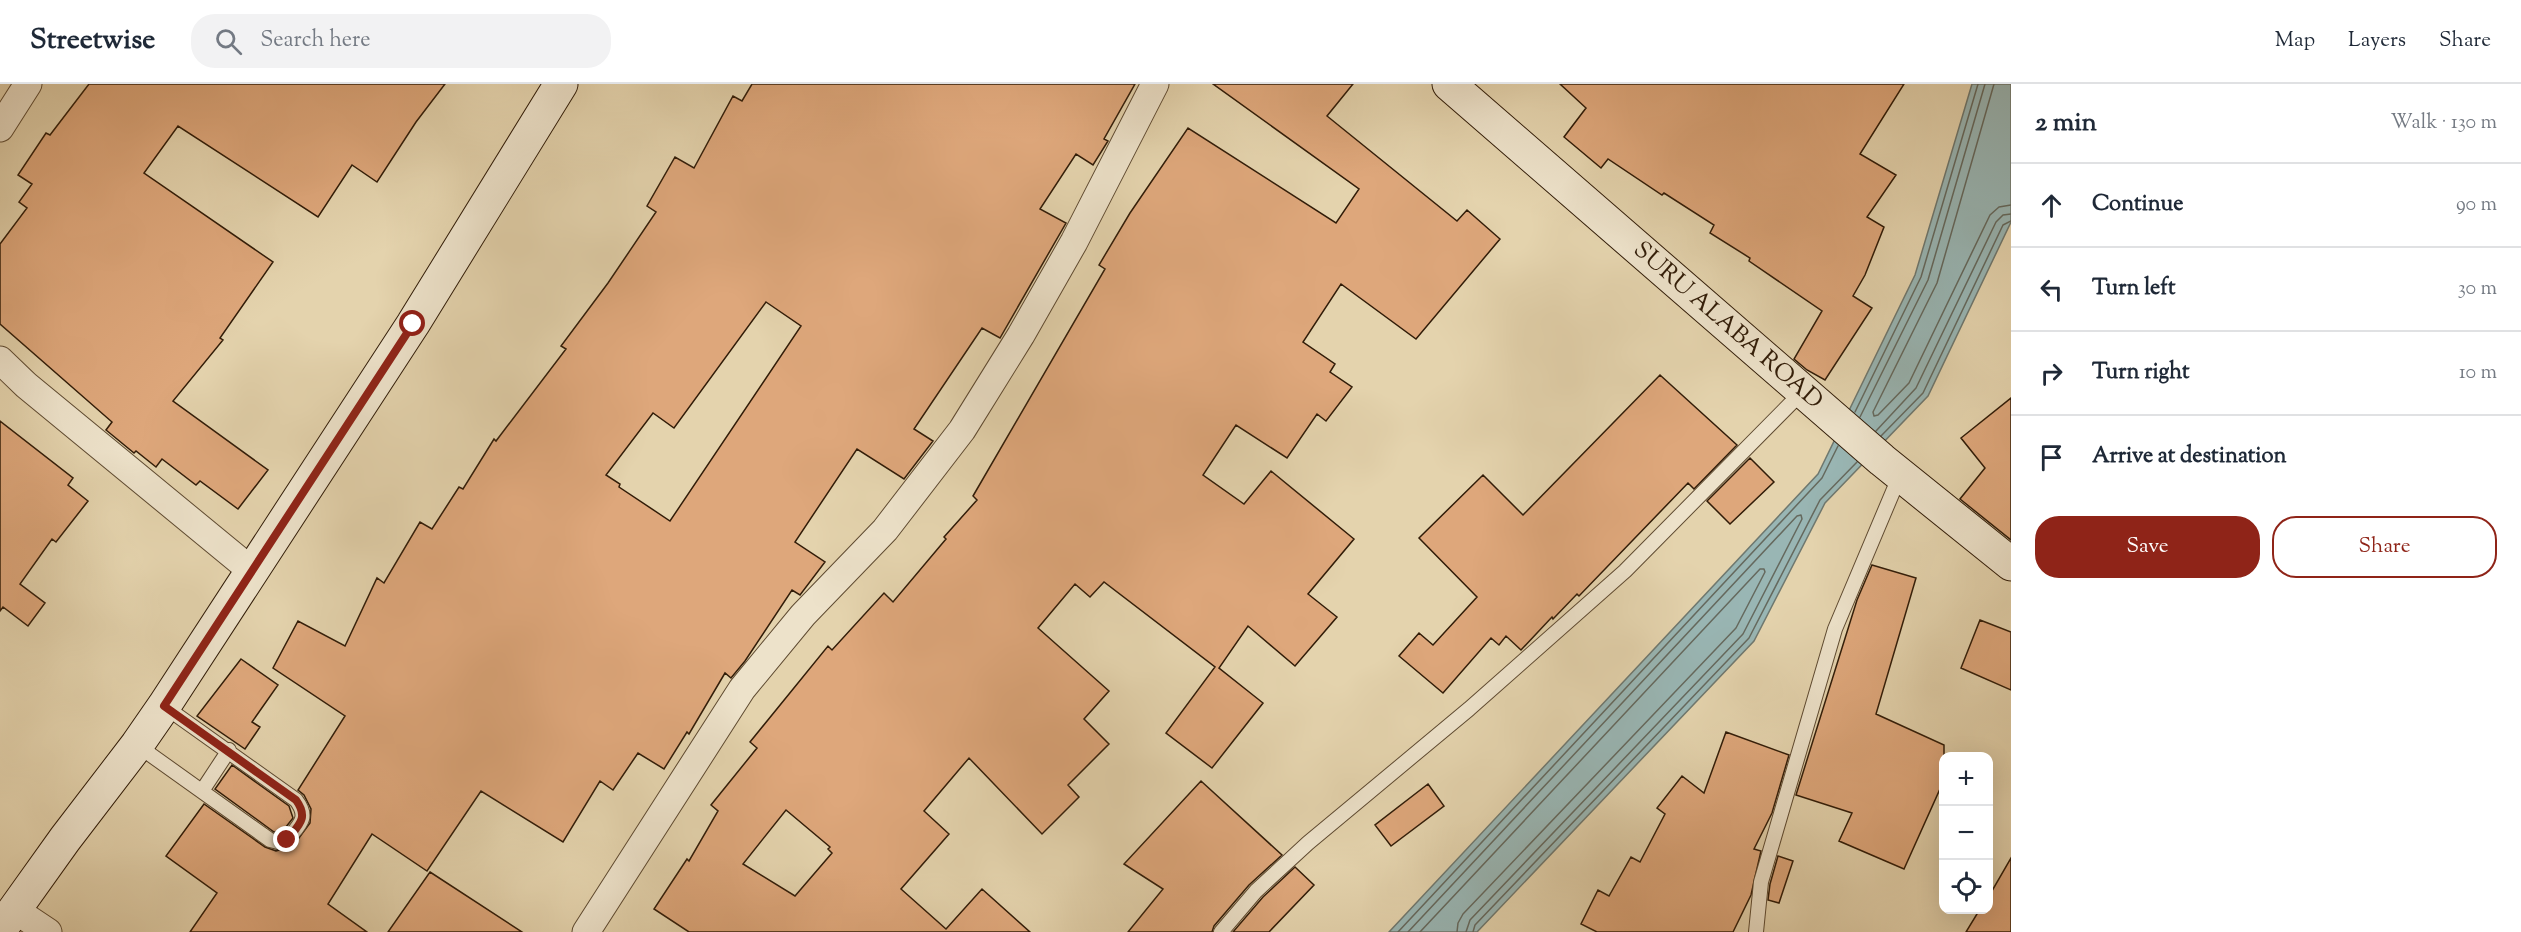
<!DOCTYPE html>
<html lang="en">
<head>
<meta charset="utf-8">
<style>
	body { margin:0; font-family:"Sorts Mill Goudy",serif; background:#f2f2f3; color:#1f2937 }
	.controls { position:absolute; right:18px; bottom:18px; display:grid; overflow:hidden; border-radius:12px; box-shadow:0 6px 24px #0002 }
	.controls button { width:54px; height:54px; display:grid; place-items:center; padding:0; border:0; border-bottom:2px solid #e0e1e3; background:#fff; color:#1f2937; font:30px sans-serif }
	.stop { position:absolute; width:18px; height:18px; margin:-14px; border:4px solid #8f2418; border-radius:50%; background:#fff }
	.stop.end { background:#8f2418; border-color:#fff; box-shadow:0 2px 6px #0008 }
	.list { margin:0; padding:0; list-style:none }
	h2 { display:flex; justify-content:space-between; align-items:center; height:78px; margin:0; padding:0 24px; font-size:26px }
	h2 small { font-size:20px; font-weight:400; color:#747a83 }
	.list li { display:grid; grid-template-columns:39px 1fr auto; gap:18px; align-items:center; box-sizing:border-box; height:84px; padding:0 24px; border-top:2px solid #e0e1e3 }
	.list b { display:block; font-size:22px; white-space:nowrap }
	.list em { font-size:20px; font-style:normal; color:#747a83 }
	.actions { display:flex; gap:12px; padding:18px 24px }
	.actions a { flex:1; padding:14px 0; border:2px solid #8f2418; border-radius:24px; text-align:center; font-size:21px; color:#8f2418 }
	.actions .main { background:#8f2418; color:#fff }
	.icon { flex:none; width:33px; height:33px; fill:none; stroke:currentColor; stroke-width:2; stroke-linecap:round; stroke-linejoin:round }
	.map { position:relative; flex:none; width:2011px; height:848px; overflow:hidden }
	header { display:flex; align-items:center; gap:36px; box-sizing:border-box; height:84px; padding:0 30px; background:#fff; border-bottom:2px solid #e0e1e3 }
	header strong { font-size:28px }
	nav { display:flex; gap:33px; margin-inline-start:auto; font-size:21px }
	.search { width:420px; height:54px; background:#f2f2f3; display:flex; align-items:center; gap:15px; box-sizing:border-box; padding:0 21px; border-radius:24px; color:#747a83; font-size:22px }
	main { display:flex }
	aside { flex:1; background:#fff }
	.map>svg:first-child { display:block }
	.water { fill:#99b6b4; stroke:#6f786f; stroke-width:1.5 }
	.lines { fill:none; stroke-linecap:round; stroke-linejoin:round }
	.shore { stroke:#65695e; stroke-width:1.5 }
	.building { fill:#dea77b; stroke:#311c08; stroke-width:1.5; fill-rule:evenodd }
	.lane-casing { stroke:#5e4a31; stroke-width:16 }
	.street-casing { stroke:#5e4a31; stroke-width:29 }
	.secondary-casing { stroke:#311c08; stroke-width:35 }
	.lane { stroke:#ede2ca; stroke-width:14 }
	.street { stroke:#ede2ca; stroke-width:27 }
	.secondary { stroke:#ede2ca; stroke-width:33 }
	.route { stroke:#8f2418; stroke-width:8 }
	.labels { text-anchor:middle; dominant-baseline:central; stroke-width:4.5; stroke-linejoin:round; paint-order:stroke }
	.street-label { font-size:24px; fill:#311c08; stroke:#ede2ca }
</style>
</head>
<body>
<header>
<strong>Streetwise</strong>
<div class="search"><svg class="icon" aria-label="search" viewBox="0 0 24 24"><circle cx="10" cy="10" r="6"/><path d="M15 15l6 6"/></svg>Search here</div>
<nav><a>Map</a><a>Layers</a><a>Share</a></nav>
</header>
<main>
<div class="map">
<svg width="2011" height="848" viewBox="0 0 2011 848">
	<rect width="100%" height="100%" fill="#e4d3ad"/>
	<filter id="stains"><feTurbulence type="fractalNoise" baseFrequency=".00333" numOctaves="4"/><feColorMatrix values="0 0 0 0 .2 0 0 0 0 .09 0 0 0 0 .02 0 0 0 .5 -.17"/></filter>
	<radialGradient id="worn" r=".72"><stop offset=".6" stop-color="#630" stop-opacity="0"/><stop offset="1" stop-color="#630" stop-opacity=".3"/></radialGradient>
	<path class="water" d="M 1972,0 L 2011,0 L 2011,138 L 1928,312 L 1825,419 L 1754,557 L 1477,848 L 1389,848 L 1818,390 L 1915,191 Z"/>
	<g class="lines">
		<path class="shore" d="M 1994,0 L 1937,199 L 1873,328 L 1874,332 L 1878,331 L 1909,299 L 1990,131 L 1999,123 L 2011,121
			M 1855,328 L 1921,193 L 1978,0
			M 1860,333 L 1928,196 L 1985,0
			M 1876,347 L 1916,304 L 1996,138 L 2003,131 L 2011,130
			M 1881,352 L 1923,309 L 2003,141 L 2011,137
			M 1398,848 L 1822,394 L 1838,362
			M 1408,848 L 1797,432 L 1801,431 L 1802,435 L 1743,550 L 1470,836 L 1466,848
			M 1420,848 L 1760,485 L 1764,485 L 1765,488 L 1736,544 L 1463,830 L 1458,839 L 1457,848
			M 1473,848 L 1475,841 L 1749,554 L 1820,416 L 1857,378"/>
	</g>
	<path class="building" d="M 89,0 L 445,0 L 416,38 L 377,98 L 352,81 L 318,133 L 178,42 L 144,89 L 273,178 L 220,254 L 223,256 L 173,317 L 268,386 L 238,425 L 200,397 L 196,401 L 162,375 L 156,383 L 136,367 L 134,369 L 106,346 L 112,338 L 0,240 L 0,160 L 27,124 L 19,118 L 32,100 L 18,91 L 46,49 L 50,51 Z
		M 752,0 L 1135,0 L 1104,55 L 1108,57 L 1093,81 L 1076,70 L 1040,125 L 1066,139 L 1000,254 L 982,244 L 914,345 L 933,357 L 904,395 L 857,365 L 795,458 L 825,478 L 800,511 L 792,506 L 745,577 L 731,594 L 725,589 L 689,650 L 687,648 L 664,685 L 638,669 L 613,706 L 600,697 L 563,758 L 481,707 L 427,787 L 372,750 L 328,820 L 367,848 L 190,848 L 217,809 L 166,772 L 204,720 L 265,763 L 276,767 L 293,762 L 310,739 L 311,725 L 304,711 L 298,706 L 345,632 L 273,584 L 298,537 L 345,562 L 377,494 L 384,499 L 420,438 L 432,445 L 459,403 L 463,405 L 494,355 L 496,357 L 566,265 L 561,262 L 608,199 L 656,128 L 647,122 L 675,73 L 694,84 L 733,12 L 742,17 ZM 766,218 L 801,242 L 670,437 L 619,403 L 620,400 L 606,391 L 653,329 L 674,344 Z
		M 1213,0 L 1353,0 L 1327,32 L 1457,137 L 1467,126 L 1500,155 L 1416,255 L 1341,200 L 1303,258 L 1335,280 L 1330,288 L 1352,303 L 1326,337 L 1317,330 L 1287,374 L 1236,341 L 1203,391 L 1244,420 L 1271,387 L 1354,455 L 1308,510 L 1337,533 L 1295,582 L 1248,542 L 1219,584 L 1263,619 L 1212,684 L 1166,649 L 1215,583 L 1104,498 L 1090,513 L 1075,500 L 1038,544 L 1109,607 L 1084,635 L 1109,660 L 1068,701 L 1079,713 L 1042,750 L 969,674 L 924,727 L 949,750 L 901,805 L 946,845 L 982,805 L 1030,848 L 689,848 L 654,825 L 687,775 L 689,777 L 718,727 L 711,721 L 757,664 L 750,658 L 828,562 L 832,566 L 884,509 L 893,518 L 946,455 L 944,453 L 977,416 L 973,412 L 1105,185 L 1099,181 L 1130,129 L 1188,44 L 1336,139 L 1359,105 ZM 786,726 L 830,763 L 828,765 L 832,769 L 795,812 L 743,780 Z
		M 1560,0 L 1904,0 L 1860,70 L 1896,91 L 1867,133 L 1884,143 L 1865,191 L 1853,212 L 1872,224 L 1825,296 L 1807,286 L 1794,275 L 1822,227 L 1749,177 L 1750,174 L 1710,149 L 1714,141 L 1664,109 L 1662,111 L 1608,75 L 1601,84 L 1564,53 L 1586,24 Z
		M 1660,291 L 1737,361 L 1694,405 L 1688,399 L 1579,512 L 1577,510 L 1553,535 L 1552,533 L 1521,566 L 1506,552 L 1499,561 L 1491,554 L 1443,609 L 1399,572 L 1419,549 L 1433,561 L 1477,513 L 1419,454 L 1483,391 L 1523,431 Z
		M 2011,314 L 2011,456 L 1960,415 L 1985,384 L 1961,354 Z
		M 0,337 L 73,394 L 68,401 L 88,417 L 56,458 L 52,455 L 20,500 L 45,519 L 28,542 L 3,523 L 0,527 Z
		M 1750,374 L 1774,398 L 1730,440 L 1707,417 Z
		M 1872,481 L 1916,494 L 1876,630 L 1944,661 L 1944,696 L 1904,785 L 1839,757 L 1852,729 L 1796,711 L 1857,516 Z
		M 1980,536 L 2011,548 L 2011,606 L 1961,584 Z
		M 241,575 L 278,601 L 252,638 L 260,643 L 245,665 L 197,632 Z
		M 1726,648 L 1789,671 L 1772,729 L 1754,765 L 1761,767 L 1751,811 L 1733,848 L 1597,848 L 1581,840 L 1598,806 L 1609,812 L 1631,773 L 1640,778 L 1665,730 L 1657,724 L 1682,692 L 1704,709 Z
		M 232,681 L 289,722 L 293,734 L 282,748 L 274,748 L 215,705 Z
		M 1201,697 L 1282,771 L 1249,801 L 1214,842 L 1212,848 L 1128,848 L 1163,805 L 1124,780 Z
		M 1428,700 L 1444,722 L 1391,762 L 1375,741 Z
		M 1778,772 L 1793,777 L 1779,819 L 1768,816 L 1770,800 Z
		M 2011,774 L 2011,848 L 1966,848 L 1980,825 L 1989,825 L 1989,812 Z
		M 1295,783 L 1314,801 L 1269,848 L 1233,848 L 1263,813 Z
		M 430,788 L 522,848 L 388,848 Z"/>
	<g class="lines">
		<g class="lane-casing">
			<path id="lane" d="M 137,661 L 270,756 L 278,758 L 287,756 C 299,741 310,734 296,716 L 164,622
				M 202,707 L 229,666
				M 1221,848 L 1256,807 L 1308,759 L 1469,625 L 1625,487 L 1804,306
				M 1756,848 L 1761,798 L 1835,545 L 1900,391"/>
		</g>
		<g class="street-casing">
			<path id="street" d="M 0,44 L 28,0
				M 0,276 L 26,301 L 252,487
				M 15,826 L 48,848
				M 586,848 L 742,605 L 803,531 L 885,446 L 962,346 L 1021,251 L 1074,158 L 1155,0"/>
		</g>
		<g class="secondary-casing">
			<g id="secondary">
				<path id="s1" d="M 1449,0 L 1882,376 L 2011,480"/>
				<path d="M 0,846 L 65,755 L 137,661 L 164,622 L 413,240 L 561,0"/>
			</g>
		</g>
		<use href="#lane" class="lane"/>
		<use href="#street" class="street"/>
		<use href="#secondary" class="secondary"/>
	</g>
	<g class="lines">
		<path class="route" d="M 287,756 C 299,741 309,734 296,716 L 164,622 L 413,240"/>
	</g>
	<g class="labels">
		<g class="street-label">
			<text stroke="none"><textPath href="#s1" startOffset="369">SURU ALABA ROAD</textPath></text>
		</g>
	</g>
	<rect width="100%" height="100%" filter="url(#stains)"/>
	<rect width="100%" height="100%" fill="url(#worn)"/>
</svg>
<div class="controls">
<button>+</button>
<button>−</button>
<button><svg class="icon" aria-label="locate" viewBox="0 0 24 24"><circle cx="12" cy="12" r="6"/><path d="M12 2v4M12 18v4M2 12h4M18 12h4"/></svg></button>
</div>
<div class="stop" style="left:413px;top:240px"></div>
<div class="stop end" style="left:287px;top:756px"></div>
</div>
<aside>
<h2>2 min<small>Walk · 130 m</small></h2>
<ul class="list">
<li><svg class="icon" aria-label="ahead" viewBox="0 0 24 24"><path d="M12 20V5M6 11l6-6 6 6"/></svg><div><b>Continue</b></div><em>90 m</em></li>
<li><svg class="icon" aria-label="left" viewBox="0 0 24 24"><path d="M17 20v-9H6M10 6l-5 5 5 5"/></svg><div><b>Turn left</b></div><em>30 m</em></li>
<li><svg class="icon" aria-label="right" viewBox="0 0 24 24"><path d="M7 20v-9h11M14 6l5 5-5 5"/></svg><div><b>Turn right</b></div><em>10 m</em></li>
<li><svg class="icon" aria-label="arrive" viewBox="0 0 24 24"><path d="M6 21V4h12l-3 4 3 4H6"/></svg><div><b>Arrive at destination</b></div></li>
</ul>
<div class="actions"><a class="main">Save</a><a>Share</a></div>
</aside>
</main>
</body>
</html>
